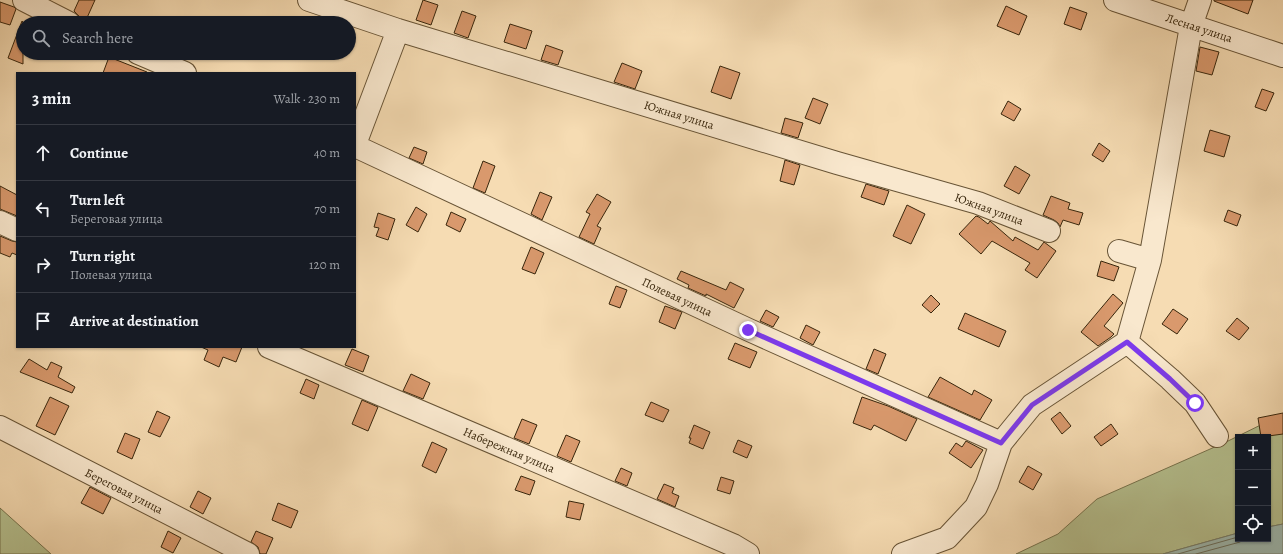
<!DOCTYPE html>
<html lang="en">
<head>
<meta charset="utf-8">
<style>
	body { margin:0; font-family:Alegreya,serif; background:#242831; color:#f1f3f6 }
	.controls { position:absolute; right:12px; bottom:12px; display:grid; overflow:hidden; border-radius:0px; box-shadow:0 1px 3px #0004 }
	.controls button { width:36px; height:36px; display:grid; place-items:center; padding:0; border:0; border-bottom:1px solid #363941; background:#171b24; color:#f1f3f6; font:20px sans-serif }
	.stop { position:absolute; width:12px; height:12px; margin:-9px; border:3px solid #7c3aed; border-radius:50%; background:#fff }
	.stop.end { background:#7c3aed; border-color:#fff; box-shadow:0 1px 4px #0008 }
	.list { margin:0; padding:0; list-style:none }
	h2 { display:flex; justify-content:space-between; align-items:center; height:52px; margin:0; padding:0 16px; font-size:17px }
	h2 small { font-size:13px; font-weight:400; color:#9ea1a6 }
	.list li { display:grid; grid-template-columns:26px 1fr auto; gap:12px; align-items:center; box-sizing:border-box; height:56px; padding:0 16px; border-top:1px solid #363941 }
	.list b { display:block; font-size:15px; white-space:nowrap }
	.list p { margin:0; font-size:13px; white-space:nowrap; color:#9ea1a6 }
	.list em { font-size:13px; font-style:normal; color:#9ea1a6 }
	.icon { flex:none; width:22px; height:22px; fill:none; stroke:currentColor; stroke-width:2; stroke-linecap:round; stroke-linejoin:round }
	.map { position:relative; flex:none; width:1283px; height:554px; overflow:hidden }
	.search { position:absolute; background:#171b24; box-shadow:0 1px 3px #0004; left:16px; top:16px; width:340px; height:44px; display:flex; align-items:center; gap:10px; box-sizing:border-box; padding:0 14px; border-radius:22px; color:#9ea1a6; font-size:15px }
	.panel { position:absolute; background:#171b24; box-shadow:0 1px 3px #0004; left:16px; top:72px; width:340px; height:276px; border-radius:0px }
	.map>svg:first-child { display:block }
	.green { fill:#b6c291; stroke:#77744e }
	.water { fill:#9dbab2; stroke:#757f70 }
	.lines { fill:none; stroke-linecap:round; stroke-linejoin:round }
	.shore { stroke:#6a705f; stroke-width:1 }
	.building { fill:#d9996d; stroke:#38260c }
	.minor-casing { stroke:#685436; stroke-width:24 }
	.minor { stroke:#f9e8ce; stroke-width:22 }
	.route { stroke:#7c3aed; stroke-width:5 }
	.labels { text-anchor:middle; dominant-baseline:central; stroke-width:3.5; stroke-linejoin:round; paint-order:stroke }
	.street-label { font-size:12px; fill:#38260c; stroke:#f9e8ce }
</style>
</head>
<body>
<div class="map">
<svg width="1283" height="554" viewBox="0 0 1283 554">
	<rect width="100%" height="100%" fill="#f6dcb3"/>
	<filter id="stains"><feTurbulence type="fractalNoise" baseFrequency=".005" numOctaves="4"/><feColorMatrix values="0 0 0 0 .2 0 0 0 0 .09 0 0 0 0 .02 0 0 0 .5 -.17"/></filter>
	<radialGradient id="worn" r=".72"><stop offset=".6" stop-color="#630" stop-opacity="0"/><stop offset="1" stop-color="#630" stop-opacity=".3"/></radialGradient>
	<path class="green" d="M 1281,415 L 1283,415 L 1283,524 L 1268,527 L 1268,437 L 1238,437 L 1238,533 L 1163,554 L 1016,554 L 1058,534 L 1097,499 L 1226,442 Z
		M 0,508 L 51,554 L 0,554 Z"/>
	<path class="water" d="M 1283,524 L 1283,554 L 1163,554 L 1238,533 L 1238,539 L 1268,539 L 1268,527 Z"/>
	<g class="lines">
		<path class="shore" d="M 1178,554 L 1238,537
			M 1196,554 L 1240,542 L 1244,539"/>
	</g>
	<path class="building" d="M 79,0 L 95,0 L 86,20 L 80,17 L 74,11 Z
		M 423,0 L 438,5 L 431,25 L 416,20 Z
		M 1214,0 L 1253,0 L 1248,14 L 1214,1 Z
		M 0,2 L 14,7 L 16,9 L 10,25 L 0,22 Z
		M 1006,6 L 1027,16 L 1019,35 L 997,26 Z
		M 1070,7 L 1087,13 L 1081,30 L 1064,24 Z
		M 462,11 L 476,16 L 468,38 L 454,33 Z
		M 22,21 L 23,22 L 23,64 L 8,58 Z
		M 510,24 L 532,31 L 526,49 L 504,42 Z
		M 546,45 L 563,51 L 558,65 L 541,60 Z
		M 1200,47 L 1219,52 L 1212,75 L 1196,71 Z
		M 109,57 L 147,72 L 147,73 L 103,73 Z
		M 622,63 L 642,71 L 635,89 L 614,82 Z
		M 720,66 L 740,73 L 731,99 L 711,92 Z
		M 1262,89 L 1274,93 L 1266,111 L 1255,107 Z
		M 813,98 L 828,104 L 820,124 L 805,118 Z
		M 1008,101 L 1021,109 L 1014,121 L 1001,114 Z
		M 785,118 L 803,123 L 798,138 L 781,133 Z
		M 1210,130 L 1230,136 L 1224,157 L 1204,151 Z
		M 1099,143 L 1110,151 L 1103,162 L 1092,155 Z
		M 414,147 L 427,152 L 423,164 L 409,158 Z
		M 785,160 L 800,165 L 794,185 L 780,181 Z
		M 483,161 L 495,166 L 485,193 L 473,188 Z
		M 1015,166 L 1030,175 L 1019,194 L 1004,186 Z
		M 866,184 L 889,191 L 884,205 L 861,197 Z
		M 0,186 L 17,195 L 17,216 L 0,209 Z
		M 540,192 L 552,197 L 542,220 L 531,214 Z
		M 597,194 L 611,202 L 597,226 L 601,228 L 594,244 L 579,237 L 590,214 L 586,212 Z
		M 1051,196 L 1070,203 L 1068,209 L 1083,213 L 1079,225 L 1063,220 L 1060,227 L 1058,223 L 1054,220 L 1043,215 Z
		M 907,205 L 925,214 L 911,244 L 893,236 Z
		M 416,207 L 427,214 L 418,232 L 406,225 Z
		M 1228,210 L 1241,215 L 1237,226 L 1224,221 Z
		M 451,212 L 466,219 L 460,232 L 446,225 Z
		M 378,213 L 395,219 L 388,240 L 376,236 L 379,228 L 374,227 Z
		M 976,216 L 979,217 L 988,224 L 990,221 L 1013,241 L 1015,237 L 1038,250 L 1044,242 L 1056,251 L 1037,278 L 1025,270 L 1030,263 L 992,241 L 981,254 L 959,234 Z
		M 0,236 L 12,241 L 17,242 L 17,255 L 12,253 L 10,257 L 0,253 Z
		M 531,247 L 544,253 L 535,274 L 522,269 Z
		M 1101,261 L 1119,267 L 1114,281 L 1097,276 Z
		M 681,271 L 726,290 L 730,282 L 744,289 L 734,308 L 706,294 L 706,296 L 688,288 L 689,285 L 677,279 Z
		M 616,286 L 627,290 L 620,308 L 609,304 Z
		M 1113,294 L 1123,303 L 1104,326 L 1114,334 L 1111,337 L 1098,346 L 1081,332 Z
		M 931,295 L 940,304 L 931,313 L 922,305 Z
		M 665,306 L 682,312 L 675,329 L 659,322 Z
		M 1173,309 L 1188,319 L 1177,334 L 1162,324 Z
		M 766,310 L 779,317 L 773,327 L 760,321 Z
		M 965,313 L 1006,331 L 999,347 L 958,329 Z
		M 1237,318 L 1249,328 L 1239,340 L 1226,331 Z
		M 806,325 L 820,332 L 813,345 L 800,338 Z
		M 735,343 L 757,352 L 750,368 L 728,359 Z
		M 201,347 L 242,347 L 236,362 L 223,357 L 219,367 L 204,360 L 208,350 Z
		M 352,349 L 369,356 L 363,372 L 345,365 Z
		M 874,349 L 886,354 L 878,374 L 866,369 Z
		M 29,359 L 47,370 L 51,362 L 62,367 L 58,377 L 75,387 L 72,393 L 20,372 Z
		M 411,374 L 430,383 L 423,399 L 403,391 Z
		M 940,377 L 972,395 L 974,390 L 992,400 L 980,420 L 928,397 Z
		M 306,379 L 319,385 L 314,399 L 300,393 Z
		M 50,397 L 69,406 L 55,435 L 36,426 Z
		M 862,397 L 888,406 L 917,419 L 906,441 L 874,425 L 871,430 L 853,423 Z
		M 362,400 L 378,407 L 368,431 L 352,424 Z
		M 651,402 L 669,410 L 663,422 L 645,415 Z
		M 157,411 L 170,417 L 160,437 L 148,432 Z
		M 1060,412 L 1071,426 L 1062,434 L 1051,419 Z
		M 1283,413 L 1283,434 L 1261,437 L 1258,418 Z
		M 522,419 L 537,425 L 529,444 L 514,438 Z
		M 1111,424 L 1118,434 L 1101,446 L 1094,437 Z
		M 694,425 L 710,432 L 703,449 L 689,443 L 691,438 L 689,438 Z
		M 125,433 L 140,439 L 132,459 L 117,452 Z
		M 566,435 L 580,441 L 571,462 L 557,456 Z
		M 738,440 L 752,446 L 747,458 L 733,452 Z
		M 966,441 L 983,450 L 971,468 L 949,453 L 956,443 L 962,447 Z
		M 432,442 L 447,449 L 436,473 L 422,466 Z
		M 1028,466 L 1042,474 L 1033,490 L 1019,482 Z
		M 621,468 L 632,473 L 627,486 L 615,481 Z
		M 521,476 L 535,481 L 530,495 L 515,490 Z
		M 721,477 L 734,481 L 730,494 L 717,490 Z
		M 664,484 L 674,488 L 672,493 L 679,496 L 675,507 L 657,499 Z
		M 90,487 L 111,498 L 103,514 L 81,503 Z
		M 198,491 L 211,498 L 203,514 L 190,507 Z
		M 569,501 L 584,504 L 580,520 L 566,517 Z
		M 278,503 L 298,511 L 291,528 L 272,520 Z
		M 168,531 L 181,538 L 173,553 L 161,547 Z
		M 256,531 L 273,538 L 266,554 L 260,554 L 258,547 L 251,542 Z"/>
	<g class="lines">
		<g class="minor-casing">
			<path id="minor" d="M 24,0 L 69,23
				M 309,0 L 398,30 L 837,163 L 978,203 L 1049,231
				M 1115,0 L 1283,56
				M 138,53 L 185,73
				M 355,144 L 398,30
				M 355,146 L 749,330 L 1001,443
				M 0,222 L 17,230
				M 1119,251 L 1150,260
				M 1127,342 L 1150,260 L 1191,26 L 1200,0
				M 1127,342 L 1170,379 L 1195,403 L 1217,436
				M 269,347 L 733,545 L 748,554
				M 0,427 L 248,554
				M 903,554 L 947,538 L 976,507 L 987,484 L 1001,443 L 1032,405 L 1127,342"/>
		</g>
		<use href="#minor" class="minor"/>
	</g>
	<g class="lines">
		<path class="route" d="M 748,330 L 1001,443 L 1032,405 L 1127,342 L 1170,379 L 1195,403"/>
	</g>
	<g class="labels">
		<g class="street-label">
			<text transform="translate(1199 28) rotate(18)">Лесная улица</text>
			<text transform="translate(679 115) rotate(17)">Южная улица</text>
			<text transform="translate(989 209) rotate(20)">Южная улица</text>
			<text transform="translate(677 297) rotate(25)">Полевая улица</text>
			<text transform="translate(509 450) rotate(23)">Набережная улица</text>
			<text transform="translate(124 491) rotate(27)">Береговая улица</text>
		</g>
	</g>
	<rect width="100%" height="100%" filter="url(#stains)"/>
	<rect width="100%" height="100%" fill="url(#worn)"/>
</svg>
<div class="controls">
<button>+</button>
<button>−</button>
<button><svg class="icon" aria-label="locate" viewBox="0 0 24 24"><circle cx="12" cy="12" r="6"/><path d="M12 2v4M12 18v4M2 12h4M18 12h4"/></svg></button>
</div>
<div class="stop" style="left:1195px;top:403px"></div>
<div class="stop end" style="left:748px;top:330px"></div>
<div class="search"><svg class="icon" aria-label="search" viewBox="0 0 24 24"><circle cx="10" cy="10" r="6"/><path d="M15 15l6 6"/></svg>Search here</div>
<section class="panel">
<h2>3 min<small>Walk · 230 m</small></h2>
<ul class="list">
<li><svg class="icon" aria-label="ahead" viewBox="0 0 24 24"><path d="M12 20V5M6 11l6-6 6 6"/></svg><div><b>Continue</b></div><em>40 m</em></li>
<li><svg class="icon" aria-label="left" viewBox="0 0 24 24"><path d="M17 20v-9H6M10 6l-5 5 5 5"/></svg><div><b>Turn left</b><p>Береговая улица</p></div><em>70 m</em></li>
<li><svg class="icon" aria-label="right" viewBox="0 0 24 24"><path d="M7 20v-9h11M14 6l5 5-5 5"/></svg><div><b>Turn right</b><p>Полевая улица</p></div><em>120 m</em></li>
<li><svg class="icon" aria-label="arrive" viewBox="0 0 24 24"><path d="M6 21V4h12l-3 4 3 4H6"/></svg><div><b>Arrive at destination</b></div></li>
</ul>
</section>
</div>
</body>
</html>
